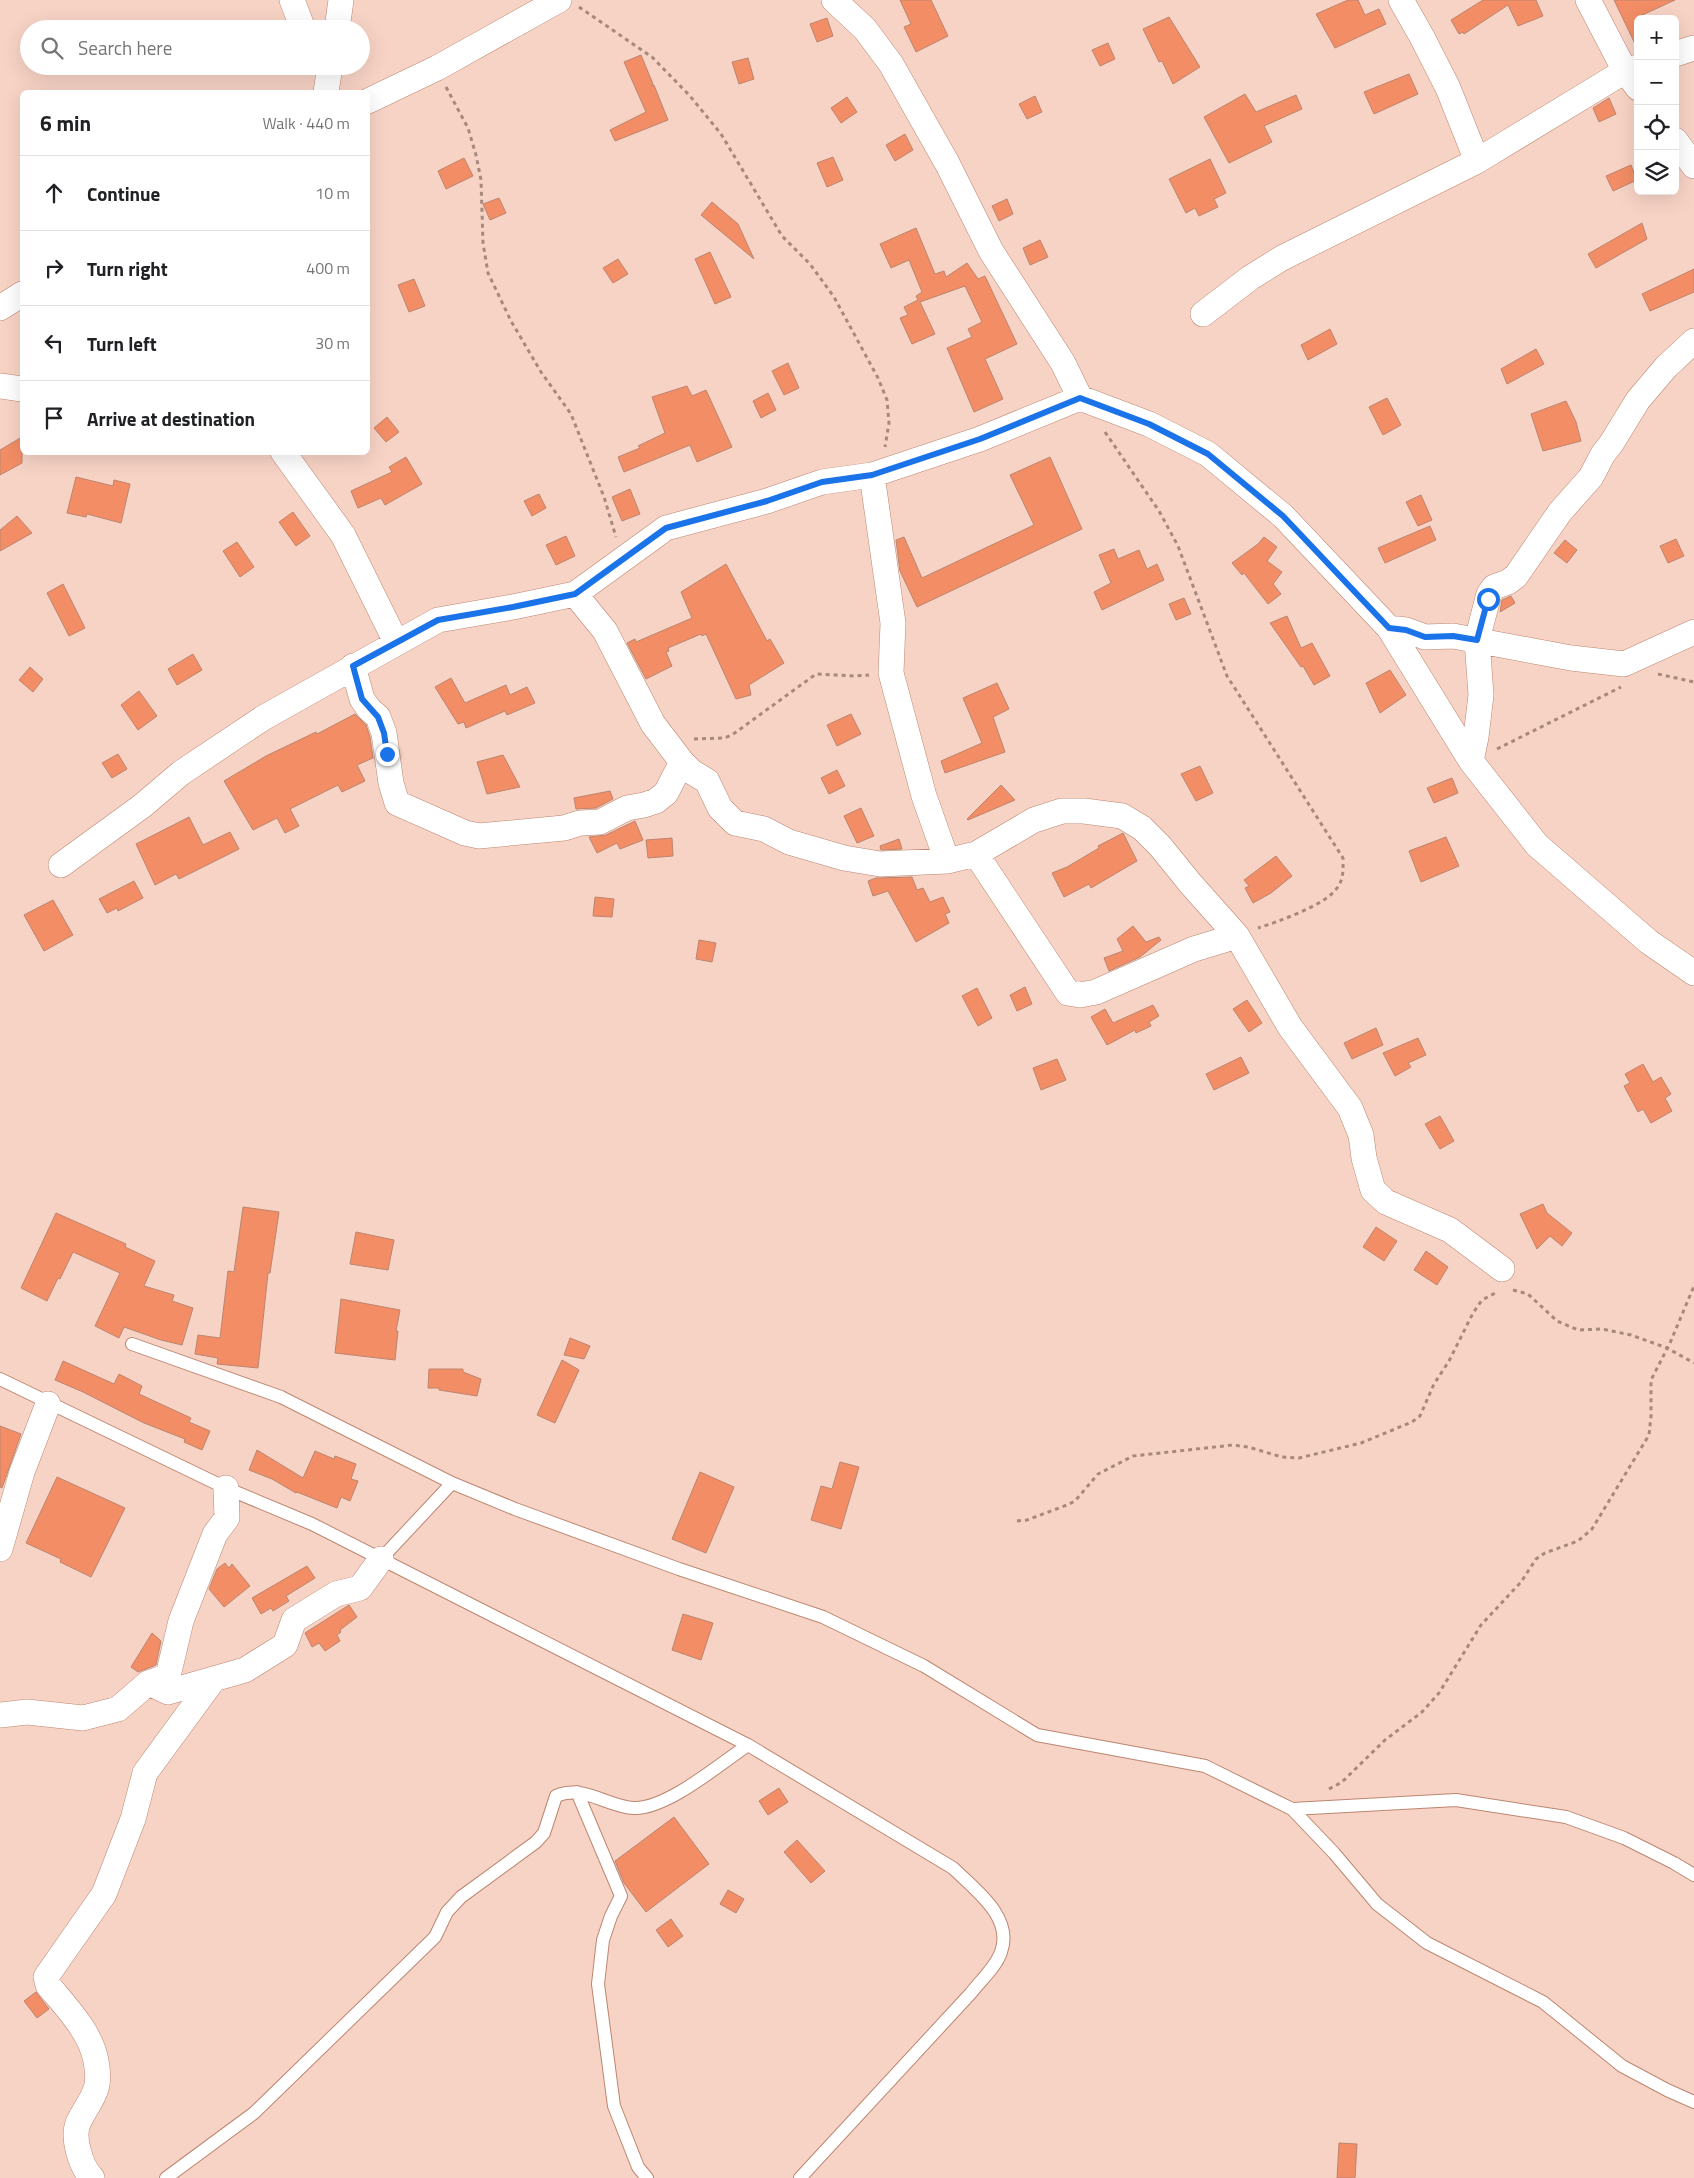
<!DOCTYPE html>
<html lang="en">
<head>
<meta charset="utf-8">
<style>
	body { margin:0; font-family:"Titillium Web",sans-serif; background:#f6f6f6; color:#202124 }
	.controls { position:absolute; right:15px; top:15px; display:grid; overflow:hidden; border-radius:8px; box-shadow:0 5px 20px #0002 }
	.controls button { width:45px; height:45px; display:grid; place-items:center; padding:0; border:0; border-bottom:1px solid #e0e0e0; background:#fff; color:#202124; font:25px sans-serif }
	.stop { position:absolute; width:15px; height:15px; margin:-11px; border:4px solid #1a73e8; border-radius:50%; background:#fff }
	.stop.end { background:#1a73e8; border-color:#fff; box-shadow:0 1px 5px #0008 }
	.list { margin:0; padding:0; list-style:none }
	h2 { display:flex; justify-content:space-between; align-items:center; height:65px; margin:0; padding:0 20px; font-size:21px }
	h2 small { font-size:16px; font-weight:400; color:#757577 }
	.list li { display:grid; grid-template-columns:32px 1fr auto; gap:15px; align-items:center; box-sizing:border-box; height:75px; padding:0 20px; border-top:1px solid #e0e0e0 }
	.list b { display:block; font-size:19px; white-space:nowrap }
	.list em { font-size:16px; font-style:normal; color:#757577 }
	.icon { flex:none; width:28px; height:28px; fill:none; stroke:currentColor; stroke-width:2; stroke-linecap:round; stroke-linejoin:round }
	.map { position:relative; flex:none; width:1694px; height:2178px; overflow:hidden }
	.search { position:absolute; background:#fff; box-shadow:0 5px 20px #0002; left:20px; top:20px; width:350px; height:55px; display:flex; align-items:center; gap:12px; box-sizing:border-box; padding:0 18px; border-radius:28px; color:#757577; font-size:19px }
	.panel { position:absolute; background:#fff; box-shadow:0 5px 20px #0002; left:20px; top:90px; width:350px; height:365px; border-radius:8px }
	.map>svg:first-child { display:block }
	.building { fill:#f28d65; stroke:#bc856f }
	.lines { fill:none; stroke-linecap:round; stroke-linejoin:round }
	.lane-casing { stroke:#bd8671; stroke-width:14 }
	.street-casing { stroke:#bd8671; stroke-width:26 }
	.path { stroke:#a6887c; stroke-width:3; stroke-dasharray:4 4; stroke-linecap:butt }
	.lane { stroke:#fff; stroke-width:12 }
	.street { stroke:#fff; stroke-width:25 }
	.route { stroke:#1a73e8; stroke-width:6 }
</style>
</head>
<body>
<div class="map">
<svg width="1694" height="2178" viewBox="0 0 1694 2178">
	<rect width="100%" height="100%" fill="#f7d3c5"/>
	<path class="building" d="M 900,0 L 931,0 L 948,36 L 916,52 L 904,27 L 911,24 Z
		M 1348,0 L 1358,0 L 1365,15 L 1379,9 L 1386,24 L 1335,48 L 1316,14 Z
		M 1483,0 L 1536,0 L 1543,16 L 1518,26 L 1508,5 L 1464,34 L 1463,32 L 1459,34 L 1451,20 Z
		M 1614,0 L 1675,0 L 1638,17 L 1638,50 Z
		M 1169,17 L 1200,67 L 1173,84 L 1162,61 L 1159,62 L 1143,29 Z
		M 827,18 L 833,36 L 817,42 L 810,24 Z
		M 1108,43 L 1115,59 L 1100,66 L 1092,50 Z
		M 641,55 L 653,84 L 651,86 L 654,85 L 668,120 L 615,141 L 610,130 L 646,112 L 624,62 Z
		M 748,58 L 754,79 L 739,84 L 732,62 Z
		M 1409,74 L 1418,94 L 1374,114 L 1364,92 Z
		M 1245,94 L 1256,112 L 1296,95 L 1302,109 L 1264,126 L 1272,142 L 1229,163 L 1204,117 Z
		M 1035,96 L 1042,112 L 1027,119 L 1019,104 Z
		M 847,97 L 857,112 L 841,123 L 831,108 Z
		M 1609,98 L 1616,114 L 1599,122 L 1593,108 Z
		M 905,134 L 913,150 L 895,161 L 886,145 Z
		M 833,157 L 843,180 L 827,187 L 817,163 Z
		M 464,158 L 473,176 L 446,189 L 438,171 Z
		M 1210,159 L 1226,193 L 1214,199 L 1218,207 L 1199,216 L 1195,208 L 1186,213 L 1169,179 Z
		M 1631,165 L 1637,180 L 1613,191 L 1606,176 Z
		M 499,198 L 506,213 L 490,220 L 483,204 Z
		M 1007,199 L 1013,214 L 999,221 L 992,206 Z
		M 712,202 L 738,224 L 754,259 L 701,215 Z
		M 1642,223 L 1647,239 L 1596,268 L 1588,254 Z
		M 916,228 L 935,274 L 944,271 L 946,277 L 967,263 L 978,279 L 985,276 L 1017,344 L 985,359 L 1003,399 L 974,412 L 947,348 L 972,337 L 968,329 L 982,322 L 965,286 L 920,302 L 935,334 L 912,344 L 900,318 L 908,315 L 904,307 L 918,300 L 916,296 L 922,292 L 909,260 L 891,268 L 880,244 Z
		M 1040,240 L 1048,257 L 1030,265 L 1023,248 Z
		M 710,252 L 731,297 L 715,304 L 695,259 Z
		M 618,259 L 628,274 L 613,283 L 603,268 Z
		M 1694,269 L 1694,292 L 1650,311 L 1642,294 Z
		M 414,279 L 425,306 L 409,312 L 398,285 Z
		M 1330,329 L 1337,344 L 1308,360 L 1301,345 Z
		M 1536,349 L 1544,364 L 1507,384 L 1501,369 Z
		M 788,363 L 799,388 L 784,395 L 772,371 Z
		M 687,386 L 692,396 L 706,390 L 732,447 L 697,462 L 690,445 L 624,472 L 618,457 L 640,448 L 638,446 L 665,433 L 652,397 Z
		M 768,393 L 776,410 L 761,418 L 753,401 Z
		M 1387,398 L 1401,425 L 1383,435 L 1369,407 Z
		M 1566,401 L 1576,422 L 1581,441 L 1543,451 L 1531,414 Z
		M 387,417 L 399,432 L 386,442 L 374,428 Z
		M 22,437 L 22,463 L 0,475 L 0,450 Z
		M 406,457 L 422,484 L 385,505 L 381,498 L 358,508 L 351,491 L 392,472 L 389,467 Z
		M 1050,457 L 1082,529 L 917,607 L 900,571 L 896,540 L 904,537 L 922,578 L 1034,525 L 1010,475 Z
		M 76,477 L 113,486 L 114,480 L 130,484 L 121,523 L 87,514 L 86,517 L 67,513 Z
		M 630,489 L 640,514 L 622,521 L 612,497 Z
		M 539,494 L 546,508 L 532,516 L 524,501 Z
		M 1421,495 L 1432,520 L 1418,526 L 1406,502 Z
		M 293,512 L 310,536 L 296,546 L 279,522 Z
		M 17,516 L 32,533 L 0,551 L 0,530 Z
		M 1430,526 L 1436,540 L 1385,563 L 1378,548 Z
		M 566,536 L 575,556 L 556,565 L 546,545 Z
		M 1264,537 L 1277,547 L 1267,561 L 1282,572 L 1273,584 L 1281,594 L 1268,604 L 1244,573 L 1242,575 L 1232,563 L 1258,544 Z
		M 1676,539 L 1684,556 L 1668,563 L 1660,546 Z
		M 1565,540 L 1577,550 L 1567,563 L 1554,553 Z
		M 237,542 L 254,567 L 240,577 L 223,551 Z
		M 1114,549 L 1118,559 L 1139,550 L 1147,569 L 1157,564 L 1164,580 L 1102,610 L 1094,592 L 1111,583 L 1099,555 Z
		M 726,564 L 767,641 L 770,639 L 784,663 L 749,685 L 751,695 L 736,699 L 706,634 L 702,636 L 701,634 L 668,648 L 669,651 L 666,652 L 672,666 L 646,679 L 627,643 L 635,639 L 636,642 L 692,618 L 681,592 Z
		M 63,584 L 85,628 L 69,636 L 47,593 Z
		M 1511,596 L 1515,603 L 1500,612 L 1502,600 Z
		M 1184,598 L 1191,614 L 1176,620 L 1169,604 Z
		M 1287,616 L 1301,648 L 1312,643 L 1330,676 L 1314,685 L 1303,666 L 1301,667 L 1270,623 Z
		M 193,654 L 202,670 L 177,685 L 168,669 Z
		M 30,667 L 43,679 L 33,692 L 19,680 Z
		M 1390,670 L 1406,695 L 1380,713 L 1366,683 Z
		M 451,678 L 465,703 L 506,685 L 510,695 L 527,687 L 535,703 L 507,715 L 505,711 L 466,728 L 464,722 L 458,724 L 435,687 Z
		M 997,683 L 1009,709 L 993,717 L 1005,752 L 945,773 L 941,761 L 982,743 L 963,698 Z
		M 139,691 L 157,716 L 138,730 L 121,705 Z
		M 355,714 L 366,725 L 370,737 L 373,758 L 357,765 L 365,781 L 342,792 L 338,785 L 290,809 L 299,826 L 285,833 L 277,818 L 253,830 L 224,781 L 266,756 L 316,732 L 317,734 Z
		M 851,714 L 861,734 L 837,746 L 827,725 Z
		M 118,754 L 127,769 L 112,778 L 102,763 Z
		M 503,755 L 520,787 L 487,794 L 477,762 Z
		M 1200,766 L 1213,793 L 1196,801 L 1181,774 Z
		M 837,770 L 845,786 L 829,794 L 821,778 Z
		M 1452,778 L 1458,793 L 1434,803 L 1427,788 Z
		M 1001,785 L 1015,800 L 968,820 L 967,819 Z
		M 610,791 L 613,799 L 596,808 L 576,809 L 574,798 Z
		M 861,808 L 874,836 L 857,843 L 844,816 Z
		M 189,817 L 203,845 L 230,832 L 239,849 L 179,879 L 176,874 L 155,885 L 136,844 Z
		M 635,821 L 643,840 L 620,849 L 617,843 L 597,853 L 589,837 L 606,835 Z
		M 1123,833 L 1137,861 L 1091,888 L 1089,884 L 1064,897 L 1052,873 L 1067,867 L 1099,848 L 1098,846 Z
		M 1446,837 L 1459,866 L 1421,882 L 1409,851 Z
		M 672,838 L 673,856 L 648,858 L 646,840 Z
		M 899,839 L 902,849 L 881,850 L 880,846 Z
		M 1276,856 L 1292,876 L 1271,893 L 1253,903 L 1245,888 L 1249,886 L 1244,880 Z
		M 912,877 L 917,890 L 923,888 L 930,902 L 943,897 L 950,912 L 945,914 L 949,923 L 916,942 L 888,891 L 873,896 L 868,881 L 876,878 Z
		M 134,881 L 143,898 L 118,911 L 117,908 L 107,913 L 99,899 Z
		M 595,897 L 614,899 L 612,917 L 593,916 Z
		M 53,900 L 73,935 L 44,951 L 24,915 Z
		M 1133,926 L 1146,942 L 1159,937 L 1161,940 L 1140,957 L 1109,971 L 1104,958 L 1123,951 L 1117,939 Z
		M 699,940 L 716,943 L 712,962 L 696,959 Z
		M 1025,987 L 1032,1004 L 1017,1011 L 1010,995 Z
		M 977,988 L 992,1018 L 978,1026 L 962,996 Z
		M 1247,1000 L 1262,1023 L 1249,1032 L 1233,1009 Z
		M 1153,1005 L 1159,1016 L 1149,1022 L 1151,1026 L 1136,1033 L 1135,1030 L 1107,1045 L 1091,1017 L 1105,1009 L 1113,1023 Z
		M 1376,1028 L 1383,1045 L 1352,1059 L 1344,1043 Z
		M 1418,1038 L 1426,1055 L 1408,1063 L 1411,1067 L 1395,1076 L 1383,1053 Z
		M 1241,1057 L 1249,1073 L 1214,1090 L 1206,1074 Z
		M 1057,1059 L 1066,1080 L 1041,1090 L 1033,1068 Z
		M 1643,1064 L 1653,1082 L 1661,1077 L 1671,1094 L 1665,1098 L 1672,1111 L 1651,1123 L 1643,1109 L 1638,1112 L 1624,1086 L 1630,1083 L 1625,1074 Z
		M 1440,1116 L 1454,1141 L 1440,1149 L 1425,1124 Z
		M 1543,1204 L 1547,1213 L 1572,1233 L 1562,1246 L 1550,1236 L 1537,1249 L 1520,1214 Z
		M 243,1207 L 279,1212 L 270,1273 L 268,1273 L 258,1368 L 217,1364 L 218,1358 L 195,1354 L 198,1335 L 220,1338 L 228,1271 L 234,1272 Z
		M 56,1213 L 126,1244 L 125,1247 L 155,1261 L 144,1286 L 174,1295 L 172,1301 L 193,1308 L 182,1345 L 161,1340 L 124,1327 L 119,1338 L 95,1326 L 120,1273 L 73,1252 L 60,1279 L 58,1278 L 47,1301 L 21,1288 Z
		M 1376,1227 L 1397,1241 L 1384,1261 L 1363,1247 Z
		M 356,1232 L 394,1240 L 388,1270 L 350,1264 Z
		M 1426,1251 L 1448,1267 L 1437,1285 L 1414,1270 Z
		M 341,1299 L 400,1310 L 396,1331 L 398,1331 L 395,1360 L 335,1353 Z
		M 570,1338 L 590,1346 L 584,1359 L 564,1355 Z
		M 562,1360 L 579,1370 L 555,1423 L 537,1415 Z
		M 63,1361 L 114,1384 L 119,1374 L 142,1386 L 139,1394 L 191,1418 L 189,1422 L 210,1431 L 202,1450 L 184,1442 L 185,1439 L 144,1423 L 83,1392 L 55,1380 Z
		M 429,1369 L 463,1369 L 463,1372 L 481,1379 L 477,1396 L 439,1390 L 439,1388 L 428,1388 Z
		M 0,1426 L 21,1434 L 2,1488 L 0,1487 Z
		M 257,1450 L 303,1478 L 315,1451 L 334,1459 L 335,1456 L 356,1464 L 351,1479 L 358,1481 L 350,1501 L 341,1497 L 337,1508 L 297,1492 L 296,1493 L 272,1479 L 249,1470 Z
		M 840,1462 L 859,1467 L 841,1529 L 811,1520 L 821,1486 L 832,1489 Z
		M 700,1472 L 734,1487 L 706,1553 L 672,1539 Z
		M 57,1477 L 125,1508 L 91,1577 L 60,1562 L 61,1559 L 26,1543 Z
		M 225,1563 L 229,1568 L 232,1564 L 250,1586 L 224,1607 L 209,1589 L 217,1569 Z
		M 307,1566 L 315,1578 L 286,1596 L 289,1601 L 273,1611 L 271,1608 L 261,1614 L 252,1598 Z
		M 349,1605 L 357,1617 L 340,1630 L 341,1632 L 337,1635 L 340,1641 L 325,1651 L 319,1643 L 312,1647 L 305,1633 Z
		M 683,1614 L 713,1623 L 701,1660 L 672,1650 Z
		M 152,1633 L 161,1641 L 156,1665 L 138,1672 L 131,1667 Z
		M 779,1788 L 788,1802 L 768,1815 L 759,1801 Z
		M 674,1817 L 709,1864 L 646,1912 L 624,1883 L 615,1861 Z
		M 797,1840 L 825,1871 L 811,1883 L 784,1852 Z
		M 728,1890 L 744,1899 L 736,1913 L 720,1904 Z
		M 671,1919 L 683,1936 L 668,1947 L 656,1930 Z
		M 36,1992 L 49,2009 L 37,2018 L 24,2001 Z
		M 1339,2143 L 1357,2144 L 1355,2178 L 1337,2178 Z"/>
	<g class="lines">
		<g class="lane-casing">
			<path id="lane" d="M 132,1344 L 281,1397 L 452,1483
				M 0,1379 L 226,1488 L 312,1524 L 748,1745 L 953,1868 C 974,1889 1014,1917 1001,1952 C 996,1967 981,1980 971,1993 L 800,2178
				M 381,1559 L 452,1483 L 515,1509 L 679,1569 L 823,1617 L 924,1666 L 1037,1735 L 1205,1766 L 1292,1809 L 1334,1853 L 1377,1904 L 1427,1943 L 1543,2002 L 1622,2066 L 1667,2090 L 1694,2102
				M 577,1792 L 621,1896 L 611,1916 L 603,1940 L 598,1984 L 614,2106 L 638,2167 L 647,2178
				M 1292,1809 L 1456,1800 L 1566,1817 L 1624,1838 L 1674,1863 L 1694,1875
				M 166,2178 L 254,2113 L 435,1937 L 447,1912 L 461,1897 L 536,1842 L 544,1833 L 556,1796 C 583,1784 608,1807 634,1808 C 667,1809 720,1764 748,1745"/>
		</g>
		<g class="street-casing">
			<path id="street" d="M 292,0 L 303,29
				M 834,0 L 865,29 L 891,64 L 947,163 L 991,251 L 1063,363 L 1080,398
				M 1401,0 L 1422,37 L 1448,88 L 1477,161
				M 1588,0 L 1625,71 L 1638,88
				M 337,29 L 341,0
				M 1675,54 L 1694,48
				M 326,92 L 330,66
				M 368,101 L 437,68 L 559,0
				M 1675,140 L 1694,166
				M 0,308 L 22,294
				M 1203,314 L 1250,278 L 1282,258 L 1477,161 L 1625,71 L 1638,67
				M 0,386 L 22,389
				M 283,452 L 343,535 L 396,642
				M 872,475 L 893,623 L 891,673 L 924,796 L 947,861
				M 575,594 L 605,631 L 653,724 L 682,762 L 692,772 L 707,781 L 720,808 L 735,823 L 764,829 L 789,842 L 844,858 L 880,864 L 947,861 L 976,854 L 1034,820 L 1062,811 L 1084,811 L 1122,816 L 1142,828 L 1160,846 L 1190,883 L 1237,936 L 1290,1027 L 1350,1108 L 1361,1135 L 1364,1158 L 1373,1190 L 1386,1202 L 1450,1230 L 1502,1269
				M 1389,628 L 1471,761 L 1537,845 L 1649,942 L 1694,973
				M 353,666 L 362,699 L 369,709 L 378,717 L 384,733 L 391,783 L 397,803 L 465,833 L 479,836 L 564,828 L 580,823 L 600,822 L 627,808 L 644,805 L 656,801 L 666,793 L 682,762
				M 1471,761 L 1476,737 L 1481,695 L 1477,640 L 1489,594 L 1494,587 L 1508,582 L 1516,576 L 1560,512 L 1591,477 L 1603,454 L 1611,444 L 1638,400 L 1666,367 L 1694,341
				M 976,854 L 1068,993 L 1080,995 L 1096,992 L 1194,949 L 1237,936
				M 61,865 L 142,806 L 181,773 L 263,718 L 438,620 L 513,607 L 575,594 L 666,528 L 767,501 L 822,482 L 872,475 L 980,439 L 1080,398 L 1149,424 L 1208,454 L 1283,516 L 1389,628 L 1406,630 L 1425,637 L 1453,636 L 1571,658 L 1624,664 L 1694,632
				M 0,1549 L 22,1472 L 48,1404
				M 149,1683 L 168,1692 L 245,1670 L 285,1645 L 294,1620 L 336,1594 L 360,1588 L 381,1559
				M 0,1715 L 27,1712 L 83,1718 L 118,1709 L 148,1683 L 168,1676 L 181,1621 L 215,1534 L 227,1518 L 226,1488
				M 92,2178 C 81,2167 71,2136 79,2121 C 91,2097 102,2092 96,2061 C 91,2032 66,2007 48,1985 L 46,1977 L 104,1894 L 133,1819 L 145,1773 L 213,1680"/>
		</g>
		<path class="path" d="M 579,7 L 652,57 L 690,96 L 721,134 L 782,236 L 810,264 L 834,297 L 878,378 L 887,400 L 889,423 L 885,447
			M 446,87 L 468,128 L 476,155 L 481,180 L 483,243 L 488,273 L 511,321 L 541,372 L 571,414 L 604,497 L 616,537
			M 1105,432 L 1159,511 L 1178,546 L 1227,676 L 1343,858 C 1343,869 1344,879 1337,888 C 1326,905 1277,922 1258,928
			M 1658,674 L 1694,682
			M 694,739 L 724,738 L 732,735 L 816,674 L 855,676 L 869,675
			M 1497,749 L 1621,687
			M 1513,1290 L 1528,1294 L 1557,1321 L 1578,1330 L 1602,1329 L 1631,1335 L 1667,1348 L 1694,1363
			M 1017,1521 L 1027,1520 L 1067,1505 L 1075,1501 L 1098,1474 L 1133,1456 L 1233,1445 L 1248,1447 L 1282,1457 L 1299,1458 L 1361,1443 L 1412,1422 L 1420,1416 L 1434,1384 L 1449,1361 L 1473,1313 L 1482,1300 L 1497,1292
			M 1329,1789 L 1342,1782 L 1385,1740 L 1422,1712 L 1439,1693 L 1481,1625 L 1521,1582 L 1536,1559 L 1545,1553 L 1578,1541 L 1592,1529 L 1649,1435 L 1651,1416 L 1651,1380 L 1670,1343 L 1694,1286"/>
		<use href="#lane" class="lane"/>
		<use href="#street" class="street"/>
	</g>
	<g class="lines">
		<path class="route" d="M 387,754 L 384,733 L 378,717 L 362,699 L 353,666 L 438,620 L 513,607 L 575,594 L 666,528 L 767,501 L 822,482 L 872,475 L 980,439 L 1080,398 L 1149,424 L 1208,454 L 1283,516 L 1389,628 L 1406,630 L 1425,637 L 1453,636 L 1477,640 L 1488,599"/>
	</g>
</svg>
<div class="controls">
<button>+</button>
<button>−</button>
<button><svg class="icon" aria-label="locate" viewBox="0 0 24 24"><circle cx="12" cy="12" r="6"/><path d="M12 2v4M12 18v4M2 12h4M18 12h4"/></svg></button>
<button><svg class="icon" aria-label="layers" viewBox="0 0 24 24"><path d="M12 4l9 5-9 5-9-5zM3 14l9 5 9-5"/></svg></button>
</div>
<div class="stop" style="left:1488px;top:599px"></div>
<div class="stop end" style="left:387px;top:754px"></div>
<div class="search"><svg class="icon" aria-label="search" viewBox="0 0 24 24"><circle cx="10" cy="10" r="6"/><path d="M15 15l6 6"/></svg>Search here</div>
<section class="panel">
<h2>6 min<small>Walk · 440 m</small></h2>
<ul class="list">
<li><svg class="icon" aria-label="ahead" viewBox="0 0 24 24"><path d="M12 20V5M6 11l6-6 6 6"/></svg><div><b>Continue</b></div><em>10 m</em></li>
<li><svg class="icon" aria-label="right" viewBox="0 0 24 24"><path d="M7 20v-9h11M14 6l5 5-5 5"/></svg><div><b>Turn right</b></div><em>400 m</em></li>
<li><svg class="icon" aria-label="left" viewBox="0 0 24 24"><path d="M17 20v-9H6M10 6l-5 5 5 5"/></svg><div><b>Turn left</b></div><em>30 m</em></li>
<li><svg class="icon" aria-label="arrive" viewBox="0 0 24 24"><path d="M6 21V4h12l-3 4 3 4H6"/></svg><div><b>Arrive at destination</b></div></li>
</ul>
</section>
</div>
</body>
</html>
